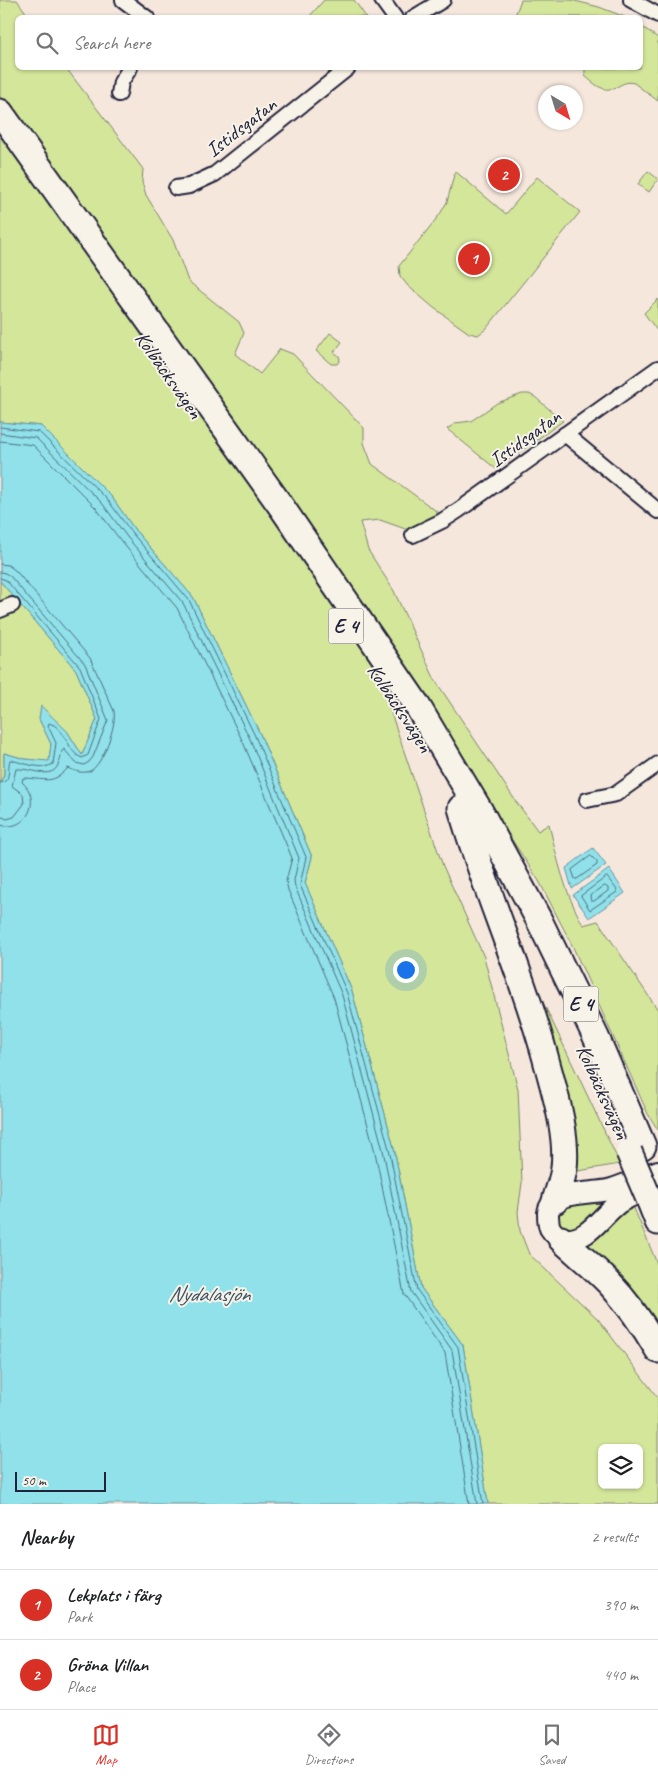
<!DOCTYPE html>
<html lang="en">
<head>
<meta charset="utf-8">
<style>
	body { margin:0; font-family:Caveat,sans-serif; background:#f2f2f2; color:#202124 }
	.controls { position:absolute; right:15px; bottom:15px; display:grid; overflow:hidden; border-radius:8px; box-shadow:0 1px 4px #0004 }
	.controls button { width:45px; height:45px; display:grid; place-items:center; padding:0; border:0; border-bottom:1px solid #e0e0e0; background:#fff; color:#202124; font:25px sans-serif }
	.compass { position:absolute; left:538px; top:85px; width:45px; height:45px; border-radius:50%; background:#fff; box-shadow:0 1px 4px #0004; rotate:142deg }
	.scale { position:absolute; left:15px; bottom:12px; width:91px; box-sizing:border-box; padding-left:5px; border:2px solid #22223b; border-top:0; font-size:14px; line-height:18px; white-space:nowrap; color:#22223b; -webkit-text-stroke:4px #f7f3e8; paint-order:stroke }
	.you { position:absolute; left:405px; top:969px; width:18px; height:18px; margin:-12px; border:4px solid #fff; border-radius:50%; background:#1a73e8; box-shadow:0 0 0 8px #1a73e833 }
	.badge { display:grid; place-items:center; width:32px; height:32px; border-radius:50%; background:#d93025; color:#fff; font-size:16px; font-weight:700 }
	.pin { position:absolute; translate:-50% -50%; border:2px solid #fff; box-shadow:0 1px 5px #0006 }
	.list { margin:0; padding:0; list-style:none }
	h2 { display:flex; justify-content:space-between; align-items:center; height:65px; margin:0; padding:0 20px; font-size:21px }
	h2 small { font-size:16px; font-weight:400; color:#757577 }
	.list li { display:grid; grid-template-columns:32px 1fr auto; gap:15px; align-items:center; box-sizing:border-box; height:70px; padding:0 20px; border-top:1px solid #e0e0e0 }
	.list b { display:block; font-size:19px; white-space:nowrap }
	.list p { margin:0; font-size:16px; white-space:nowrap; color:#757577 }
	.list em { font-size:16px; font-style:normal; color:#757577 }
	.icon { flex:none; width:28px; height:28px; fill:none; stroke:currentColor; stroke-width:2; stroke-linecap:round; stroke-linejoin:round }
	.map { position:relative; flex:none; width:658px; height:1504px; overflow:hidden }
	.search { position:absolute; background:#fff; box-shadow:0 1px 4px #0004; left:15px; right:15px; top:15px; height:55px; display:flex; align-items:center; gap:12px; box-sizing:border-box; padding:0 18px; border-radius:8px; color:#757577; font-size:19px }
	.sheet { height:205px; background:#fff }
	nav { display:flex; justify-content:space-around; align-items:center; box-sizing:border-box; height:70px; border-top:1px solid #e0e0e0; background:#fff; font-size:14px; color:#757577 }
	nav a { display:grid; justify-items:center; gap:2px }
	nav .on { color:#d93025 }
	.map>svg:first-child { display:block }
	.green { fill:#d4e69a; stroke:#7b846a; fill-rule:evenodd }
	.water { fill:#90e1e9; stroke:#6495a3 }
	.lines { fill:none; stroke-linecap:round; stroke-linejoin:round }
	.shore { stroke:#4e6e81; stroke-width:1 }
	.street-casing { stroke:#22223b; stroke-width:18 }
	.secondary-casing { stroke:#22223b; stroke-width:24 }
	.highway-casing { stroke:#22223b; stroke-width:29 }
	.street { stroke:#f7f3e8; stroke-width:14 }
	.secondary { stroke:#f7f3e8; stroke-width:20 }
	.highway { stroke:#f7f3e8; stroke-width:25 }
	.highway-bridge-casing { stroke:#22223b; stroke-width:29; stroke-linecap:butt }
	.highway-bridge { stroke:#f7f3e8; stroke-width:25 }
	.labels { text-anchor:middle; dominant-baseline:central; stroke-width:4; stroke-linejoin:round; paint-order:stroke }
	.shield { fill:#f7f3e8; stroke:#62616f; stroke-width:1 }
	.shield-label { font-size:20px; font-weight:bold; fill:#22223b }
	.street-label { font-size:21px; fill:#22223b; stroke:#f7f3e8 }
	.water-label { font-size:22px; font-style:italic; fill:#3e5266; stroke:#f7f3e8 }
</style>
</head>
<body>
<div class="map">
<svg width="658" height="1504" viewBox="0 0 658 1504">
	<rect width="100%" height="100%" fill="#f6e7dd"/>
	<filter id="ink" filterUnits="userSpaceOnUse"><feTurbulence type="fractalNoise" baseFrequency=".02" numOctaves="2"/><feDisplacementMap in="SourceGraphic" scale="10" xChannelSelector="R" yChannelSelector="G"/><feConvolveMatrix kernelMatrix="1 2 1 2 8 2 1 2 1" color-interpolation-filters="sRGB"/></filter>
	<g filter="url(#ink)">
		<path class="green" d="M 0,0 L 17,0 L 29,17 L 18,18 L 18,68 L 66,68 L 143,169 L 142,182 L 146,195 L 173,240 L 188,281 L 239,322 L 244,333 L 235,354 L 260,374 L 280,349 L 293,354 L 364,428 L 364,443 L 372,464 L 439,513 L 430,523 L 411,531 L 380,520 L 360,522 L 368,550 L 394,591 L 435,680 L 517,803 L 538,831 L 549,824 C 557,859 565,893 583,925 L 598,921 L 658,1010 L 658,1130 L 648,1114 L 572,945 L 539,881 L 495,814 L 373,660 L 443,866 L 484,957 L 518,1089 L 522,1183 L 518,1212 L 520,1231 L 529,1254 L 598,1319 L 658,1398 L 658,1504 L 488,1504 L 463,1345 L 421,1288 L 394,1148 L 352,991 L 305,883 L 312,857 L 260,734 L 193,597 L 135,530 L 111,496 L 41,426 L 0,422 ZM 602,1448 L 639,1448 L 639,1485 L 602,1485 Z
			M 324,0 L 354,0 L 366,17 L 309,17 Z
			M 521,0 L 571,0 L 599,7 L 625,17 L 520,17 L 516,13 Z
			M 641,26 L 658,38 L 658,101 L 634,83 C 623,80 619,88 610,89 C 601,91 591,81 585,76 L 585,68 L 640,68 Z
			M 455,171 L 506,214 L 537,177 L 580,212 L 486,329 L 478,335 L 469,333 L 434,308 L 408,286 L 400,276 L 399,266 L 440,214 L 447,202 Z
			M 648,171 L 658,179 L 649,192 L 638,184 Z
			M 658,299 L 658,332 L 644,313 Z
			M 330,333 L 342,342 L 334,352 L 339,356 L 340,360 L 337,364 L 331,364 L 316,351 Z
			M 522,394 L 529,394 L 535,397 L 563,421 L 496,469 L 447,429 L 456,423 L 471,421 L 497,403 Z
			M 0,581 L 76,670 L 97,719 L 82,755 L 67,731 L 39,719 L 51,744 L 49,762 L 25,759 L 4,753 L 4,775 L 0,784 Z
			M 542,1000 L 620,1164 L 572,1172 L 535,1001 Z
			M 616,1195 L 581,1228 L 572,1231 L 563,1227 L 556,1221 L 557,1213 L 563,1205 Z
			M 633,1206 L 658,1266 L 658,1330 L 592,1253 L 589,1243 Z"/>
		<path class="water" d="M 0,422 L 41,426 L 111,496 L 135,530 L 193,597 L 260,734 L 312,857 L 305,883 L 352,991 L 394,1148 L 421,1288 L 463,1345 L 488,1504 L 0,1504 L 0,784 L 4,775 L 4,753 L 25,759 L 49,761 L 51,744 L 39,719 L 41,706 L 67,731 L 82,755 L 97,719 L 76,670 L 0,581 Z
			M 593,848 L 606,865 L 572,889 L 566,868 Z
			M 609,869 L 625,893 L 589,918 L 573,895 Z"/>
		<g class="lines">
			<path class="shore" d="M 0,427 L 39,432 L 107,499 L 132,533 L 189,600 L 255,736 L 306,857 L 300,885 L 347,993 L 389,1149 L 417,1290 L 458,1347 L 483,1504
				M 0,433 L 36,438 L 102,503 L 127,537 L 183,603 L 250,739 L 299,858 L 294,880 L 295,887 L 342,995 L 383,1150 L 411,1292 L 452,1350 L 477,1504
				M 0,441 L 33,445 L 96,508 L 121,541 L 177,608 L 243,742 L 292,858 L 286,881 L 288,890 L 334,998 L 375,1152 L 404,1294 L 445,1353 L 469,1504
				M 0,564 L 8,565 L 16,571 L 90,658 L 114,711 C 117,724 103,765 90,771 C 82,774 75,771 68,768 C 52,786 44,778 23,778 L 22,782 C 43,800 26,833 0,825
				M 0,572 L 5,573 L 10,576 L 85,664 L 108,720 L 93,757 L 89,762 L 84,765 L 76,763 L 64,749 L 62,751 C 57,786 39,768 16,769 L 12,786 L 23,794 L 24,804 L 14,817 L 7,819 L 0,816
				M 0,578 L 6,580 L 80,667 L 101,719 L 88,755 L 82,758 C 68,754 66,727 49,723 L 48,726 L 56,743 L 53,764 C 42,771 22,762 10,760 C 7,768 12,782 0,783
				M 591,856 L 597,862 L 597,865 L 577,879 L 575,879 L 572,870 Z
				M 607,877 L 617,890 L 617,892 L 590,910 L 581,896 Z
				M 605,886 L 608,888 L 608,891 L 594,901 L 591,901 L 590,896 Z"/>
			<g class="street-casing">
				<path id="street" d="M 123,0 L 147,18
					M 382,0 L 395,18
					M 631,0 L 658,15
					M 413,18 L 443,0
					M 119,94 L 121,82 L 130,68
					M 176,188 L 189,186 L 215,174 L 348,68
					M 565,434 L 658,511
					M 413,535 L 442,521 L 459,510 L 658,368
					M 0,610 L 12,605
					M 587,800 L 616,794 L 658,764"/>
			</g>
			<g class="secondary-casing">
				<path id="secondary" d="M 658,1171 C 643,1177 627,1184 612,1189 C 594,1195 551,1189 548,1213 C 548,1219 548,1223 550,1228 C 553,1233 559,1239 565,1239 C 588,1242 602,1214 620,1202 C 632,1195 645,1190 658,1184"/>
			</g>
			<g class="highway-casing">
				<path id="highway" d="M 0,112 L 283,509 L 415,702 L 480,811 L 539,920 L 596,1037 L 643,1146
					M 461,808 C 485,891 522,972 545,1056 C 554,1090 568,1133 564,1168 C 563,1179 558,1190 555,1201
					M 649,1199 L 658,1222
					M 561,1239 C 577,1254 595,1268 610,1284 C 629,1304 644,1326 658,1350"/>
			</g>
			<use href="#street" class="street"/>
			<use href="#secondary" class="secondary"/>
			<use href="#highway" class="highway"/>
			<g class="highway-bridge-casing">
				<path id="highway-bridge" d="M 629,1152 L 649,1199"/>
			</g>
			<use href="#highway-bridge" class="highway-bridge"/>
		</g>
	</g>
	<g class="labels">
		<g class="shield">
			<rect x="328.5" y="608.5" width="35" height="35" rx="4"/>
			<rect x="563.5" y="986.5" width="35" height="35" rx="4"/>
		</g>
		<g class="shield-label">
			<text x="346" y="626">E 4</text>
			<text x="581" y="1004">E 4</text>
		</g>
		<g class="street-label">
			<text transform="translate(241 127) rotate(-38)">Istidsgatan</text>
			<text transform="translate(169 375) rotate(55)">Kolbäcksvägen</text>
			<text transform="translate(525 438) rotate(-36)">Istidsgatan</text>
			<text transform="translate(400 708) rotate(57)">Kolbäcksvägen</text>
			<text transform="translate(603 1092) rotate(66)">Kolbäcksvägen</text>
		</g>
		<g class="water-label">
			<text x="209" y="1294">Nydalasjön</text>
		</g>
	</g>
</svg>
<div class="controls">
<button><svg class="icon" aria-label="layers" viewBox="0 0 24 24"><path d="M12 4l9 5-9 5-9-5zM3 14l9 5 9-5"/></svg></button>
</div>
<svg class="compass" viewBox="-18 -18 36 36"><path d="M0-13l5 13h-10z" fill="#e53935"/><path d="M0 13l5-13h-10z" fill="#757577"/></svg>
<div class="scale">50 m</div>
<div class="you"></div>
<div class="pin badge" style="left:474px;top:259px">1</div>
<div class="pin badge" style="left:504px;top:175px">2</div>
<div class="search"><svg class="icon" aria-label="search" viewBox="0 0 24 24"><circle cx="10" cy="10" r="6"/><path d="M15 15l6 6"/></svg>Search here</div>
</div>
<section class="sheet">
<h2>Nearby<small>2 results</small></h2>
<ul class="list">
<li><span class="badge">1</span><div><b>Lekplats i färg</b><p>Park</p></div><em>390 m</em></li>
<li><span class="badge">2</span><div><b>Gröna Villan</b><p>Place</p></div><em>440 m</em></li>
</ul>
</section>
<nav>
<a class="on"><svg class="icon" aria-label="map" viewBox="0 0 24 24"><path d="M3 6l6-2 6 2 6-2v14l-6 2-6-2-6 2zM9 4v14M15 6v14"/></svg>Map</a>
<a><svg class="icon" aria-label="directions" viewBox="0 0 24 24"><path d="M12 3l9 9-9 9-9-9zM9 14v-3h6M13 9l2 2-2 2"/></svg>Directions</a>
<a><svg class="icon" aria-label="saved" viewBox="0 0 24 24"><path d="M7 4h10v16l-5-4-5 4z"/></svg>Saved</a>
</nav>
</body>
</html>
